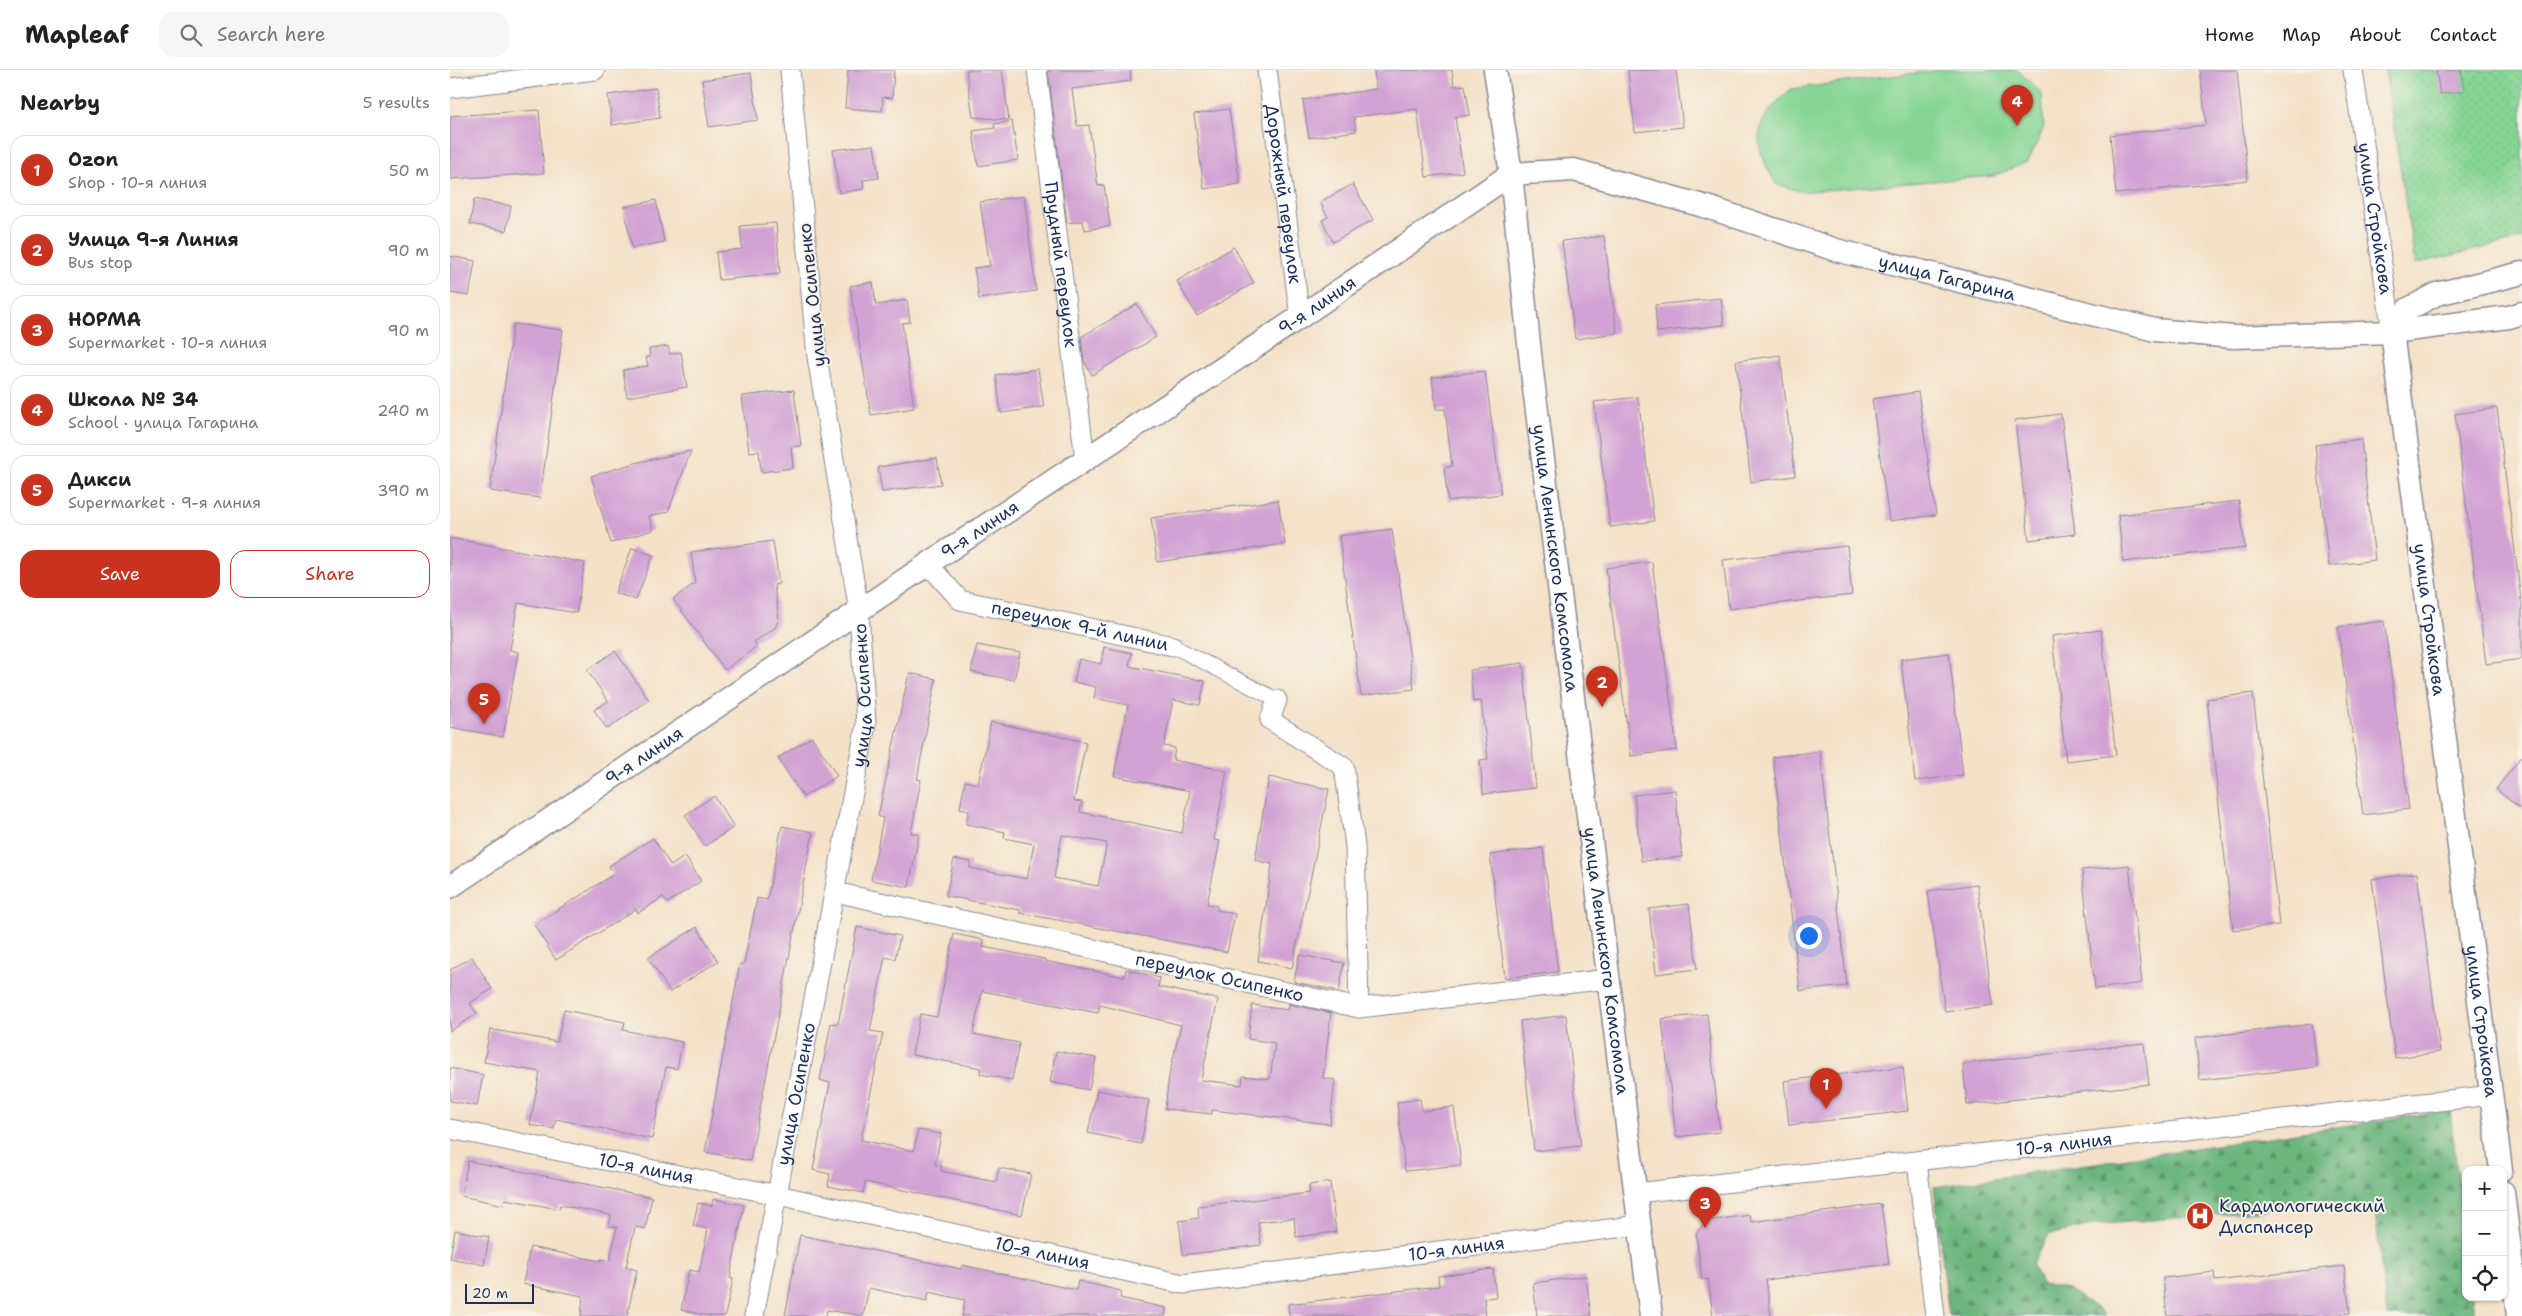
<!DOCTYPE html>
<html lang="en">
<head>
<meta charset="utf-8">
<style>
	body { margin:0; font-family:"Shantell Sans",sans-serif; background:#f6f6f6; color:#222 }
	.controls { position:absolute; right:15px; bottom:15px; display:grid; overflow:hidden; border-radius:10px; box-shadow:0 1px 4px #0004 }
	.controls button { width:45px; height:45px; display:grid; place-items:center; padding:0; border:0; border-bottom:1px solid #e0e0e0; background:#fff; color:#222; font:25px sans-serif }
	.scale { position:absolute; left:15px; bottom:12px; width:69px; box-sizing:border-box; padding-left:5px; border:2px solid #1b2f5e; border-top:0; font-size:14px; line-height:18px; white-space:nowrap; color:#1b2f5e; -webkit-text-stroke:4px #f7f3e8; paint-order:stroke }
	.you { position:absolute; left:1358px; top:865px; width:18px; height:18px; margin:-12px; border:4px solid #fff; border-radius:50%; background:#1a73e8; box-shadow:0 0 0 8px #1a73e833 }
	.badge { display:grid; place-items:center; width:32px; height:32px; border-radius:50%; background:#c8321e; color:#fff; font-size:16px; font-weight:700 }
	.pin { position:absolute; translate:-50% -41px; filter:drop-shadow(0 1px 2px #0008) }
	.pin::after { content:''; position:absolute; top:26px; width:18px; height:15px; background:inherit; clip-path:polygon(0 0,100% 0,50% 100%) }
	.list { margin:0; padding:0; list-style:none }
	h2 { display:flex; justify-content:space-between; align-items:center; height:65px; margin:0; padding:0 20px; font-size:21px }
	h2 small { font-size:16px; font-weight:400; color:#767676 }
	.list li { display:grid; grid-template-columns:32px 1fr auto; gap:15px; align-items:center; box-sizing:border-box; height:70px; margin:0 10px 10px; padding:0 10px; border:1px solid #e0e0e0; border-radius:15px }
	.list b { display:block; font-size:19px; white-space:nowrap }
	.list p { margin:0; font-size:16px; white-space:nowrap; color:#767676 }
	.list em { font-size:16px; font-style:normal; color:#767676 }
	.actions { display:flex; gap:10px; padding:15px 20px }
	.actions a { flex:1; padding:11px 0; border:1px solid #c8321e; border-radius:15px; text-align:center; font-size:18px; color:#c8321e }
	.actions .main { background:#c8321e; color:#fff }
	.icon { flex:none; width:28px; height:28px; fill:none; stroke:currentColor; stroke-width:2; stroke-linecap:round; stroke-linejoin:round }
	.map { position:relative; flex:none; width:2072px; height:1246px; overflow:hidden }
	header { display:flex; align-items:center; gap:30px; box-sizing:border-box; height:70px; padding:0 25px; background:#fff; border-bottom:1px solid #e0e0e0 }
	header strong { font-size:24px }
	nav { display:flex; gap:28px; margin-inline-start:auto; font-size:18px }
	.search { width:350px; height:45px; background:#f6f6f6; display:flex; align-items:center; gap:12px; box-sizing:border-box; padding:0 18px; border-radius:15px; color:#767676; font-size:19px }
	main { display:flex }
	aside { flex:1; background:#fff }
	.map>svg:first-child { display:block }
	.grass { fill:#86d594; stroke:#508279 }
	.forest { fill:url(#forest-firs); stroke:#44726e }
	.park { fill:url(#park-dots); stroke:#508279 }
	.building { fill:#d2a2d4; fill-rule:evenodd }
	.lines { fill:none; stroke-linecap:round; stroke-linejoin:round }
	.pedestrian-casing { stroke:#888892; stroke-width:16 }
	.minor-casing { stroke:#888892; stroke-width:21 }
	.tertiary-casing { stroke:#888892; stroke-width:25 }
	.pedestrian { stroke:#fff; stroke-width:14 }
	.minor { stroke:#fff; stroke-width:19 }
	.tertiary { stroke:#fff; stroke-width:22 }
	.labels { text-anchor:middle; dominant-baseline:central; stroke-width:4; stroke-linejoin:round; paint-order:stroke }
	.street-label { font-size:18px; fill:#1b2f5e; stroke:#f7f3e8 }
	.poi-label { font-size:18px; fill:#1b2f5e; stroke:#f7f3e8; text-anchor:start }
</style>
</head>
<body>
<header>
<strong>Mapleaf</strong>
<div class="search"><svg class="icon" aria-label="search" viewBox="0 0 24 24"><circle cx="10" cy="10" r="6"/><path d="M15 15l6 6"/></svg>Search here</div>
<nav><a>Home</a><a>Map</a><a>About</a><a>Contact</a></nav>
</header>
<main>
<aside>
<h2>Nearby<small>5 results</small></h2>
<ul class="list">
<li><span class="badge">1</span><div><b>Ozon</b><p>Shop · 10-я линия</p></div><em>50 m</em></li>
<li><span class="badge">2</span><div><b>Улица 9-я Линия</b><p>Bus stop</p></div><em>90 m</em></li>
<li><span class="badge">3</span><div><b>НОРМА</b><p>Supermarket · 10-я линия</p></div><em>90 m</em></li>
<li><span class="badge">4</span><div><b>Школа № 34</b><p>School · улица Гагарина</p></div><em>240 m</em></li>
<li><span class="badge">5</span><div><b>Дикси</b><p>Supermarket · 9-я линия</p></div><em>390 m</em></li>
</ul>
<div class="actions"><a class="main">Save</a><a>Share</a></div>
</aside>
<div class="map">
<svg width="2072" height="1246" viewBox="0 0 2072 1246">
	<defs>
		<pattern id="forest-firs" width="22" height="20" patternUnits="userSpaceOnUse" patternTransform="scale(1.25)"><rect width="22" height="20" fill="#6cb67e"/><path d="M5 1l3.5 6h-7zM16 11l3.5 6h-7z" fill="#58946a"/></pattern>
		<pattern id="park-dots" width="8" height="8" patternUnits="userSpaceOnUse" patternTransform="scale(1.25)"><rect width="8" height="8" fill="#86d594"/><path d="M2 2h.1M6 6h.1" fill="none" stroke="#73b782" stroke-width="1.8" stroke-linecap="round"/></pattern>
	</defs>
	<rect width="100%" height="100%" fill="#f7f3e8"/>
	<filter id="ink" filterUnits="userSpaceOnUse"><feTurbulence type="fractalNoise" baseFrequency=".02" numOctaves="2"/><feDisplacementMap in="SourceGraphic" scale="10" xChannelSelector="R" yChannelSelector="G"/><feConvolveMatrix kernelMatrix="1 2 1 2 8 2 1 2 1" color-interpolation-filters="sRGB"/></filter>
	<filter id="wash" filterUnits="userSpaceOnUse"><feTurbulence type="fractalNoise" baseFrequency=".0096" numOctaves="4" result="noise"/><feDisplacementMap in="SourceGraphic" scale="20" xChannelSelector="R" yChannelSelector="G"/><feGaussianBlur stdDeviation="1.12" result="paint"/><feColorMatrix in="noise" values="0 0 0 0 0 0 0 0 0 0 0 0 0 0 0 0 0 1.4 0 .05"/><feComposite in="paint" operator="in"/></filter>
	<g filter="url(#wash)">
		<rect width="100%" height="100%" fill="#f4e1c7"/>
		<path class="grass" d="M 1490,0 L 1568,0 L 1592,24 L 1594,57 L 1578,92 L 1544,106 L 1352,122 L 1326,114 C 1300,70 1303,52 1341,19 Z"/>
		<path class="forest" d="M 2000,1040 L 2016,1175 L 2016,1227 L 2022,1227 L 2024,1246 L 1937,1246 L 1925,1142 L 1872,1129 L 1811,1141 L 1642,1155 L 1599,1165 L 1582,1193 L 1591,1214 L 1618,1219 L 1651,1241 L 1655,1246 L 1499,1246 L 1484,1117 Z"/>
		<path class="park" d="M 1935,0 L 2072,0 L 2072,169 L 1965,194 Z"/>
		<g id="blocks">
			<path class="building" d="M 398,0 L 444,0 L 442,28 L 433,27 L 432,41 L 395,38 Z
				M 516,0 L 552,0 L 559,50 L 523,47 Z
				M 598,0 L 680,0 L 681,11 L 622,19 L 627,56 L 639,55 L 648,116 L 654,115 L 660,156 L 635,160 L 633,151 L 617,153 Z
				M 924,0 L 1002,0 L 1004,16 L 1015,15 L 1020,45 L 1005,47 L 1013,102 L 976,107 L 967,39 L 904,47 L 906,61 L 859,68 L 853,30 L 926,19 Z
				M 1178,0 L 1226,0 L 1233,57 L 1185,62 Z
				M 1750,0 L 1787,0 L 1798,110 L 1666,124 L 1660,65 L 1756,55 Z
				M 1986,0 L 2011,0 L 2014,21 L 1990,24 Z
				M 301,3 L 308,50 L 259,57 L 252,10 Z
				M 206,18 L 210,48 L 162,55 L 158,25 Z
				M 779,39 L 790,114 L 754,119 L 744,44 Z
				M 89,40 L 94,103 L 0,109 L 0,46 Z
				M 562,51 L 568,90 L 528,96 L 523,61 L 545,58 L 544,54 Z
				M 424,75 L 429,108 L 413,110 L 414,119 L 389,123 L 383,80 Z
				M 903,114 L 923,150 L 883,172 L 872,150 L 878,147 L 870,132 Z
				M 574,126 L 586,221 L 529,229 L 524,198 L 540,196 L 530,132 Z
				M 24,129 L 61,136 L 56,161 L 20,154 Z
				M 206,130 L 214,172 L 182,178 L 174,137 Z
				M 326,153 L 330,204 L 269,210 L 266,182 L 292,179 L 290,156 Z
				M 1154,166 L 1167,263 L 1125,269 L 1112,171 Z
				M 784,177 L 804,213 L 747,246 L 727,211 Z
				M 0,186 L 25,191 L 19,226 L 0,223 Z
				M 423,212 L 426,235 L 457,230 L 460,252 L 452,253 L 464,338 L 421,345 L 400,216 Z
				M 1271,228 L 1274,255 L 1207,262 L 1205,235 Z
				M 687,234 L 706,267 L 642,305 L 634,291 L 631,267 Z
				M 63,254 L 113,260 L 90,428 L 40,421 Z
				M 218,276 L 220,284 L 231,282 L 237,317 L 177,327 L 173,300 L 198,296 L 196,287 L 200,287 L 199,279 Z
				M 1330,285 L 1345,406 L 1301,412 L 1286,291 Z
				M 588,299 L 594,337 L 551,343 L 546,305 Z
				M 1035,301 L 1051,424 L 998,431 L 994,398 L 1002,396 L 995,339 L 986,339 L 982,307 Z
				M 344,320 L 351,376 L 341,377 L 343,398 L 311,402 L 309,381 L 299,382 L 292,326 Z
				M 1468,322 L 1486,445 L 1439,451 L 1422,329 Z
				M 1188,327 L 1204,451 L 1160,457 L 1144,332 Z
				M 2047,338 L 2072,538 L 2072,589 L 2036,594 L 2005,344 Z
				M 1611,344 L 1625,464 L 1579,470 L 1565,350 Z
				M 1911,369 L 1925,490 L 1879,496 L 1865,375 Z
				M 241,381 L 218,442 L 199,446 L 203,460 L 161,473 L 141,406 L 189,392 Z
				M 487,388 L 491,414 L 432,422 L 428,397 Z
				M 828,430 L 835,474 L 707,492 L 701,448 Z
				M 1789,431 L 1795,478 L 1673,492 L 1668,445 Z
				M 942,459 L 964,619 L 911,626 L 889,466 Z
				M 0,468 L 135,493 L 126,543 L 68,533 L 60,580 L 68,582 L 53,667 L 0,657 Z
				M 323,471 L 329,514 L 324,515 L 329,549 L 325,558 L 304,572 L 307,576 L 275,600 L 223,529 L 245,513 L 241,482 Z
				M 1397,476 L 1402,525 L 1279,539 L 1273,490 Z
				M 182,478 L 203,485 L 186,530 L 165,523 Z
				M 1202,492 L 1227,680 L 1181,686 L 1156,498 Z
				M 1934,551 L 1959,739 L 1913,745 L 1888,557 Z
				M 1651,560 L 1666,685 L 1616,691 L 1602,566 Z
				M 527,575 L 570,583 L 564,610 L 521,602 Z
				M 654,577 L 682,583 L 679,596 L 755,611 L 750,635 L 723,630 L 714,676 L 725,678 L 723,690 L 777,701 L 764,770 L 770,771 L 757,834 L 767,836 L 767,840 L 785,844 L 777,882 L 570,843 L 570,840 L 496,826 L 504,789 L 521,792 L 520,798 L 577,809 L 584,774 L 554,768 L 555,762 L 516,754 L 519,740 L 510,738 L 515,711 L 528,714 L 541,652 L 636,672 L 624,731 L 632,732 L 630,742 L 732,763 L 740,721 L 664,706 L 678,635 L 644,628 L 646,617 L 624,612 L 629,589 L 651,594 ZM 612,765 L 657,773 L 648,816 L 604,808 Z
				M 165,581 L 199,630 L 157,659 L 144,640 L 158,631 L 137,600 Z
				M 1499,583 L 1513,705 L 1465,711 L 1451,589 Z
				M 1073,593 L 1086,718 L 1033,724 L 1030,690 L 1038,689 L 1031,631 L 1023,632 L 1020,600 Z
				M 459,603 L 486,609 L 467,709 L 471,710 L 461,763 L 469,764 L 459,817 L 421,810 L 433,748 L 428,746 Z
				M 1803,623 L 1829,855 L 1783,860 L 1757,629 Z
				M 362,667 L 387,706 L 353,727 L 328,688 Z
				M 1370,681 L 1397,916 L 1350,921 L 1323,687 Z
				M 2072,686 L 2072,740 L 2046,719 Z
				M 819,707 L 879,719 L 842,898 L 808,891 L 822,794 L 805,790 Z
				M 1225,720 L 1232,787 L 1191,791 L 1184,725 Z
				M 264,726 L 284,757 L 255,776 L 235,745 Z
				M 332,756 L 363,762 L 300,1091 L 255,1082 L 290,894 L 294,894 L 307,828 L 317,830 Z
				M 203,768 L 221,796 L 235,786 L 251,811 L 217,833 L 213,827 L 188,843 L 186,839 L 106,890 L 84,855 L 164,804 L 159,796 Z
				M 1093,778 L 1108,902 L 1055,908 L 1040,785 Z
				M 1679,795 L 1692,913 L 1645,919 L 1632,800 Z
				M 1967,803 L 1990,982 L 1945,988 L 1922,809 Z
				M 1527,814 L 1543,935 L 1495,942 L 1478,821 Z
				M 1239,834 L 1247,899 L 1206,904 L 1199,839 Z
				M 247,857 L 268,891 L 220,922 L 198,888 Z
				M 407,857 L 450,866 L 445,889 L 435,887 L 420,961 L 433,963 L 411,1070 L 464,1081 L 468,1060 L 491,1064 L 485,1095 L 492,1096 L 491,1101 L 546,1112 L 549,1098 L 581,1104 L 572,1145 L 415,1112 L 413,1123 L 378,1116 L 380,1104 L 363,1100 L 380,1013 L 370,1010 L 381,953 L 388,954 Z
				M 504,864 L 534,870 L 533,877 L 595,889 L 595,891 L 674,907 L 676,899 L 710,908 L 708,917 L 768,929 L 751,1010 L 792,1015 L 793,1006 L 820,1009 L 825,973 L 798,969 L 802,935 L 838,940 L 839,934 L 881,943 L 873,1008 L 885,1010 L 880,1054 L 762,1040 L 762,1044 L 715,1039 L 719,1006 L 731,955 L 650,935 L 648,943 L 532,921 L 523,964 L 569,973 L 562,1010 L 530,1004 L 531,998 L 462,985 L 470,944 L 487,947 Z
				M 849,885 L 894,893 L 889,921 L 844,912 Z
				M 22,887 L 42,919 L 20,933 L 27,944 L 0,961 L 0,900 Z
				M 114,940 L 175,952 L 173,960 L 232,972 L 227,999 L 216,997 L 202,1069 L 106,1049 L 104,1059 L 80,1055 L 90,1002 L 34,992 L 40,959 L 107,972 Z
				M 1257,944 L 1270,1062 L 1226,1067 L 1212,949 Z
				M 1116,945 L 1131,1076 L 1084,1081 L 1070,951 Z
				M 1862,954 L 1867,997 L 1750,1010 L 1745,968 Z
				M 1694,973 L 1699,1014 L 1517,1035 L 1513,994 Z
				M 606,981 L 646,988 L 639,1020 L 600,1012 Z
				M 1453,997 L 1458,1041 L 1339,1055 L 1334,1011 Z
				M 0,998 L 33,1005 L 27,1036 L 0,1031 Z
				M 647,1020 L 699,1030 L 691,1074 L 638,1063 Z
				M 970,1029 L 972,1041 L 1004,1037 L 1011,1095 L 955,1101 L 947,1032 Z
				M 18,1091 L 202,1127 L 195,1159 L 185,1157 L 176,1197 L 187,1200 L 177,1246 L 131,1246 L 133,1226 L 73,1214 L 80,1177 L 151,1191 L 151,1189 L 160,1191 L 167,1157 L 159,1156 L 161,1145 L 110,1135 L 109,1139 L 55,1129 L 54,1135 L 11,1126 Z
				M 880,1112 L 886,1162 L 846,1167 L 844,1148 L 808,1152 L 811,1175 L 733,1185 L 729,1151 L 749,1148 L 748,1136 L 860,1123 L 859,1115 Z
				M 263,1129 L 294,1135 L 280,1208 L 283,1209 L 275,1246 L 259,1246 L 231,1240 L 239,1200 L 249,1202 L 258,1159 L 243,1156 L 248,1133 L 262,1136 Z
				M 1431,1134 L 1439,1194 L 1316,1210 L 1321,1246 L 1263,1246 L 1258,1209 L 1252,1210 L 1246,1163 L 1256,1151 L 1300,1145 L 1301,1152 Z
				M 5,1160 L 39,1167 L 34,1195 L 0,1188 Z
				M 350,1165 L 511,1199 L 512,1195 L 626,1220 L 628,1211 L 671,1221 L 670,1228 L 716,1238 L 715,1246 L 512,1246 L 515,1230 L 479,1222 L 477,1231 L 419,1218 L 413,1246 L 377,1240 L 376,1246 L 335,1246 Z
				M 1894,1196 L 1900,1243 L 1872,1246 L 1717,1246 L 1713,1208 L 1764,1202 L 1765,1211 Z
				M 1043,1199 L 1046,1227 L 1034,1228 L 1036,1246 L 839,1246 L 838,1234 L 989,1216 L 988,1206 Z
				M 1136,1206 L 1141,1246 L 1087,1246 L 1083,1213 Z"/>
		</g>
	</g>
	<g filter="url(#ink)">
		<use href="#blocks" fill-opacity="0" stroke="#888892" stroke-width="1"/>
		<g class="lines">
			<g class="pedestrian-casing">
				<path id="pedestrian" d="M 723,576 L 827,630"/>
			</g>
			<g class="minor-casing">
				<g id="minor">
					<path id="s1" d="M 587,0 L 635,389"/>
					<path id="s2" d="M 817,0 L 850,247"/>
					<path id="s3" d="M 1903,0 L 1942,262"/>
					<path d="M 0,18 L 145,0"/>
					<path id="s4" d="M 478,494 L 510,530 L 723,576"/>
					<path d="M 827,630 L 820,650 L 894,697 L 905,776 L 909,938"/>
					<path id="s5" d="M 385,822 L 909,938 L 1158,909"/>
					<path id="s6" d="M 0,1059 L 328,1125 L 733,1214 L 1190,1155"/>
					<path d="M 1467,1091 L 1485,1246"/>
					<path id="s7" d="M 1186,1123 L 2042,1025"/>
					<path id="s8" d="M 304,1246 L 416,654 L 409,541 L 367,287 L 340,0"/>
				</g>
			</g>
			<g class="tertiary-casing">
				<g id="tertiary">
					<path id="s9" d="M 1045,0 L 1061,104 L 1082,302 L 1201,1246"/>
					<path id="s10" d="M 1942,262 L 2051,1100"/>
					<path d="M 1942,262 L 1958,239 L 1987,224 L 2072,203"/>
					<path id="s11" d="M 0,817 L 478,494 L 850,247 L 1061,104 L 1124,100 L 1257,137 L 1386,180 L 1705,260 L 1783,267 L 1942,262 L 2059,247 L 2072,243"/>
					<path d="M 2053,1122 L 2068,1246"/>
				</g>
			</g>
			<use href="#pedestrian" class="pedestrian"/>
			<use href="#minor" class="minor"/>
			<use href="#tertiary" class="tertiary"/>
		</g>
	</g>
	<defs>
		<g id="hospital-disc" transform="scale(1.4375)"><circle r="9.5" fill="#c8321e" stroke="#f7f3e8"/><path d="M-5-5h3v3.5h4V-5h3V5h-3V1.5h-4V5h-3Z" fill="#fff"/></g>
	</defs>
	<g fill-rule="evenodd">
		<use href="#hospital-disc" x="1750" y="1146"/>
	</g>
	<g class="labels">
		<g class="street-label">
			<text stroke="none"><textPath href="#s2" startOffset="125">Дорожный переулок</textPath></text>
			<text stroke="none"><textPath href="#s3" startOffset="150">улица Стройкова</textPath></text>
			<text stroke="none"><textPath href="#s1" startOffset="196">Прудный переулок</textPath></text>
			<text stroke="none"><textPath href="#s11" startOffset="1730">улица Гагарина</textPath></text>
			<text transform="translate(362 225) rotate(-96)">улица Осипенко</text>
			<text stroke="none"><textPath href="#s11" startOffset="1044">9-я линия</textPath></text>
			<text stroke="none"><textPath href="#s11" startOffset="639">9-я линия</textPath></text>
			<text stroke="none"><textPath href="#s9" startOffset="492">улица Ленинского Комсомола</textPath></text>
			<text stroke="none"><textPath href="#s10" startOffset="290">улица Стройкова</textPath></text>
			<text stroke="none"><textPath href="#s4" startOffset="171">переулок 9-й линии</textPath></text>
			<text stroke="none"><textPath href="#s8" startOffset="631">улица Осипенко</textPath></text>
			<text stroke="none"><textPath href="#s11" startOffset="234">9-я линия</textPath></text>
			<text stroke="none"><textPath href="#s9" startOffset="898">улица Ленинского Комсомола</textPath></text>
			<text stroke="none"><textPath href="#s5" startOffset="394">переулок Осипенко</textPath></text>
			<text stroke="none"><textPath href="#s10" startOffset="695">улица Стройкова</textPath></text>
			<text stroke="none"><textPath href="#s8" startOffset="226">улица Осипенко</textPath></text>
			<text stroke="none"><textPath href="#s7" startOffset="431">10-я линия</textPath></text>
			<text stroke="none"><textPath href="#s6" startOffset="200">10-я линия</textPath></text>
			<text stroke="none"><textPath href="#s6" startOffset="1025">10-я линия</textPath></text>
			<text stroke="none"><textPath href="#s6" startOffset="605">10-я линия</textPath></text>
		</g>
		<g class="poi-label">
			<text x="1769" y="1136">Кардиологический<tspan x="1769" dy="21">Диспансер</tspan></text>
		</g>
	</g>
</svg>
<div class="controls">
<button>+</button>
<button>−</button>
<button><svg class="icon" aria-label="locate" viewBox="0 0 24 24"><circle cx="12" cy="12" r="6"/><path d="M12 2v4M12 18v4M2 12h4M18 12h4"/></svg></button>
</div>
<div class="scale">20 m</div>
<div class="you"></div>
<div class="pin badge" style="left:1376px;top:1039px">1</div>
<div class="pin badge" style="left:1152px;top:637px">2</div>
<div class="pin badge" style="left:1255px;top:1158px">3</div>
<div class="pin badge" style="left:1567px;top:56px">4</div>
<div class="pin badge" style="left:34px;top:654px">5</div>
</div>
</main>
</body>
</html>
